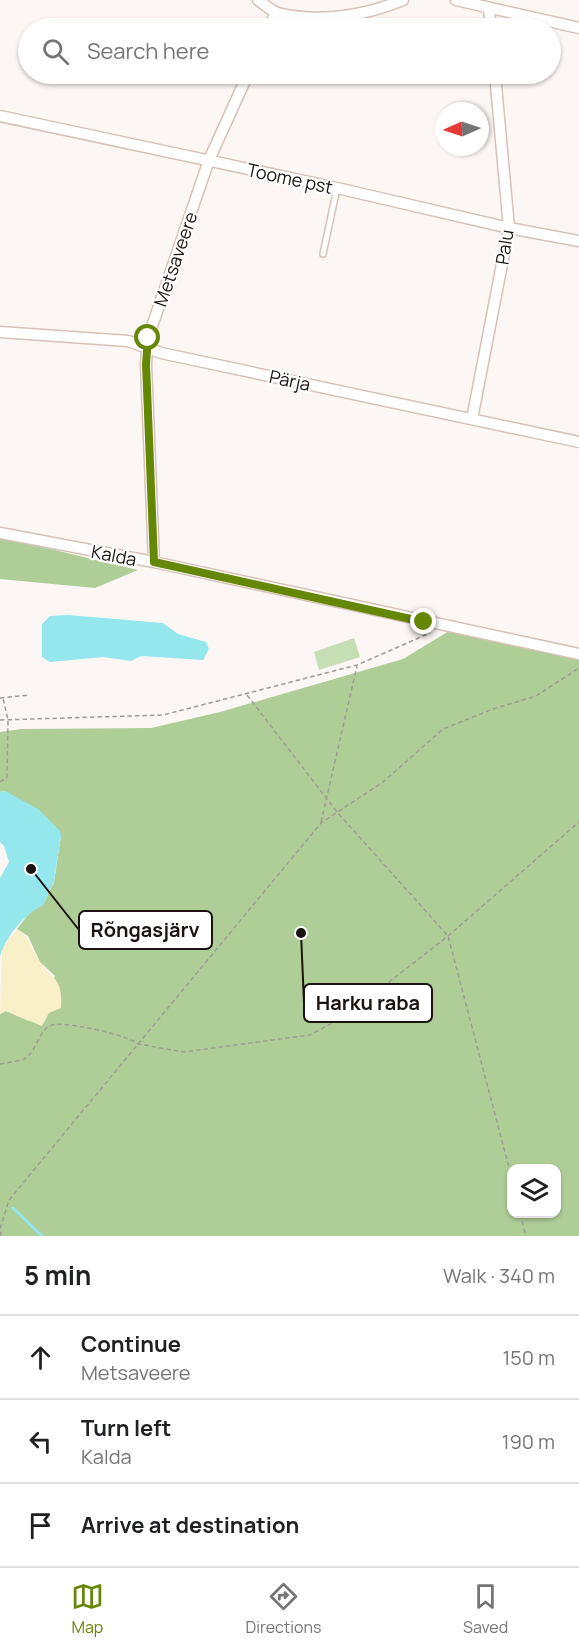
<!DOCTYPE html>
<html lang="en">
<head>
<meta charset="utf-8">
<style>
	body { margin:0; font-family:Manrope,sans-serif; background:#f2f2f2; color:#202124 }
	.controls { position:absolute; right:18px; bottom:18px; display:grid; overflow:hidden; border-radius:12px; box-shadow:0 2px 4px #0004 }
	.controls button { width:54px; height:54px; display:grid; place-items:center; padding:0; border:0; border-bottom:2px solid #e0e0e0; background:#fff; color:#202124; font:30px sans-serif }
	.compass { position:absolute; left:435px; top:102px; width:54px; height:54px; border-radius:50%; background:#fff; box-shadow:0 2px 4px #0004; rotate:267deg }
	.stop { position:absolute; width:18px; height:18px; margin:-14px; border:4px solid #658706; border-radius:50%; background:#fff }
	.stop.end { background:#658706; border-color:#fff; box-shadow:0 2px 6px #0008 }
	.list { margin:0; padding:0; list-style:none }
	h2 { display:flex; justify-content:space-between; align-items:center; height:78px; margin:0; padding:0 24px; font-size:26px }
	h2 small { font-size:20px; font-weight:400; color:#757577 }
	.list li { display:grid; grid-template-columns:39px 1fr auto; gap:18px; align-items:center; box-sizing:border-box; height:84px; padding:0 24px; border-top:2px solid #e0e0e0 }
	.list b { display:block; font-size:22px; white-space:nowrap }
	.list p { margin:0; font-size:20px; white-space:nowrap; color:#757577 }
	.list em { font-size:20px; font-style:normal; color:#757577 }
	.icon { flex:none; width:33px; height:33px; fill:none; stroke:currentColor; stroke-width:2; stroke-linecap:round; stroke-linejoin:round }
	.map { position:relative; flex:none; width:579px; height:1236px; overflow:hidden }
	.search { position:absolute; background:#fff; box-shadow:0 2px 4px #0004; left:18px; right:18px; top:18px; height:66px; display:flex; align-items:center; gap:15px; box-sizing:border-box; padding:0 21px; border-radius:33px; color:#757577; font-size:22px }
	.sheet { height:330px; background:#fff }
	nav { display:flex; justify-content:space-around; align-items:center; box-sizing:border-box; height:84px; border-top:2px solid #e0e0e0; background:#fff; font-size:16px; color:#757577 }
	nav a { display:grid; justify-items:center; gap:3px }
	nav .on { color:#658706 }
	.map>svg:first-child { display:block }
	.green { fill:#c5deb3 }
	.forest { fill:#afce97; fill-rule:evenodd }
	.sand { fill:#f9efc9 }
	.water { fill:#93e7ed }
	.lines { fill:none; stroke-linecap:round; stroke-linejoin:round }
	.stream { stroke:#93e7ed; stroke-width:3 }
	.lane-casing { stroke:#d8c1b7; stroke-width:8 }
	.street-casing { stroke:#d8c1b7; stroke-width:13 }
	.path { stroke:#a19b98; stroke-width:1.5; stroke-dasharray:4.5 3; stroke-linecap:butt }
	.lane { stroke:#fff; stroke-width:5 }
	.street { stroke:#fff; stroke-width:10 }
	.route { stroke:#658706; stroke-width:8 }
	.labels { text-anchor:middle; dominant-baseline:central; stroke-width:4.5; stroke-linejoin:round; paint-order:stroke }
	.street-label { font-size:18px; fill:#1b130f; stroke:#fff }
	.leader { fill:none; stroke:#1b130f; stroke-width:2 }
	.callout-dot { fill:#1b130f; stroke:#fff; stroke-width:2 }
	.callout { fill:#fff; stroke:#1b130f; stroke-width:2 }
	.callout-label { font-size:20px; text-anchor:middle; font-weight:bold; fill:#1b130f }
</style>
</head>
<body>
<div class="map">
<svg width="579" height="1236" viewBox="0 0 579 1236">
	<rect width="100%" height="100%" fill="#fcf7f5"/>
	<path class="green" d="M 354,638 L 360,657 L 319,670 L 314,652 Z"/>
	<path class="forest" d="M 0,537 L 138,570 L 95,588 L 0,579 Z
		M 454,628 L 579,654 L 579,1236 L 0,1236 L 0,1014 L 6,1011 L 29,1021 L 55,976 L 40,962 L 28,936 L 17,929 L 31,911 L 43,905 L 54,882 L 61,836 L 20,800 L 5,791 L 0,792 L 0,732 L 21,729 L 151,728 L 220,712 L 403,659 ZM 512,1168 L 556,1168 L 556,1214 L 512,1214 Z"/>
	<path class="sand" d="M 17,929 C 30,938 31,947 38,959 C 52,982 63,975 61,1008 L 49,1013 L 42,1026 L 6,1011 L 0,1014 L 2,948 Z"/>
	<path class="water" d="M 68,615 L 163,623 L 178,634 L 206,642 L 209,649 L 203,660 L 141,656 L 131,661 L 103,657 L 50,662 L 42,657 L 42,624 L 50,616 Z
		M 5,791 L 38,809 L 60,831 L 61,836 L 54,881 L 43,905 C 26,913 4,938 0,957 L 0,878 L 9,862 L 4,846 L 0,842 L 0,792 Z"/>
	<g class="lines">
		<path class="stream" d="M 13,1208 L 42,1236"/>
		<g class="lane-casing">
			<path id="lane" d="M 323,254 L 337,188"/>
		</g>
		<g class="street-casing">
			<path id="street" d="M 258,0 C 264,4 271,11 278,13 C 319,23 364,16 403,0
				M 456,0 L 579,28
				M 489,10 L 491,28
				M 268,28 L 276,13
				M 0,116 L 337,188 L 509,228 L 579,241
				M 0,332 L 128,341 L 161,353 L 579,442
				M 472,419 L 509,228 L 495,74
				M 0,533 L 154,562 L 579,654
				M 154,562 L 146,364 L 148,338 L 209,160 L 248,74"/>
		</g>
		<path class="path" d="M 247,695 L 337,812 L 448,936 L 512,1179
			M 0,698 L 29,695
			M 0,720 L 163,715 L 357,665 L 430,633
			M 0,782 L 7,777 L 8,720 L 3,698
			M 321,822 L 357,666
			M 0,1064 C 8,1062 21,1062 27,1057 C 37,1049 40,1028 52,1025 C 66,1021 128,1035 138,1044 L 184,1052 L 310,1035 L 347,1015 L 448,936 L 579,822
			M 520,1214 L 526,1236
			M 1,1236 L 0,1229 L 9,1200 L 321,823 L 383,782 L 443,729 L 493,709 L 536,696 L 579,668"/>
		<use href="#lane" class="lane"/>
		<use href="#street" class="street"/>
	</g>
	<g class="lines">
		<path class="route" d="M 148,338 L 146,364 L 154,562 L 424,622"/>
	</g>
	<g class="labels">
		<g class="street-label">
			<text transform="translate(290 178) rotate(12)">Toome pst</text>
			<text transform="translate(504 247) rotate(-81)">Palu</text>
			<text transform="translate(175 259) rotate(-71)">Metsaveere</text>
			<text transform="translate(290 380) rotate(12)">Pärja</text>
			<text transform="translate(114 555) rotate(11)">Kalda</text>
		</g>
	</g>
	<path class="leader" d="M31 869L79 930M301 933L304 1003"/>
	<g class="callout-dot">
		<circle cx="31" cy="869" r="6"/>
		<circle cx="301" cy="933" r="6"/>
	</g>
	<g class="callout">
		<rect x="79" y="911" width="133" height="38" rx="6"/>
		<rect x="304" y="984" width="128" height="38" rx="6"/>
	</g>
	<g class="callout-label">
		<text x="145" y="937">Rõngasjärv</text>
		<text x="368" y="1010">Harku raba</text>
	</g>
</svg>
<div class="controls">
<button><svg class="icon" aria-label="layers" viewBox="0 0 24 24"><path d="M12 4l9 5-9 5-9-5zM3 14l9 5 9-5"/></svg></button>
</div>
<svg class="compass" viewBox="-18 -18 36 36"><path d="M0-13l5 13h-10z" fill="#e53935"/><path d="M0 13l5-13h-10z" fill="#757577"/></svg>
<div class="stop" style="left:148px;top:338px"></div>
<div class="stop end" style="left:424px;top:622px"></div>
<div class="search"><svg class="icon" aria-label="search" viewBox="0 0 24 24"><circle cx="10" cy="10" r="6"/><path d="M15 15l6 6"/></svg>Search here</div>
</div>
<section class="sheet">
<h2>5 min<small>Walk · 340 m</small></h2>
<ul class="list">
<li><svg class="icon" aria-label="ahead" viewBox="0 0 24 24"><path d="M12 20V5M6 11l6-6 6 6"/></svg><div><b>Continue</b><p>Metsaveere</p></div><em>150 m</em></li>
<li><svg class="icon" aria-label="left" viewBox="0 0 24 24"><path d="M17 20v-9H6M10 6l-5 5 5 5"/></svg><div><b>Turn left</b><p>Kalda</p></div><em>190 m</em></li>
<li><svg class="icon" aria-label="arrive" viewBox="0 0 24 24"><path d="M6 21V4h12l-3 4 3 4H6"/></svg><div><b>Arrive at destination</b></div></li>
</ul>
</section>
<nav>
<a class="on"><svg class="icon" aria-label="map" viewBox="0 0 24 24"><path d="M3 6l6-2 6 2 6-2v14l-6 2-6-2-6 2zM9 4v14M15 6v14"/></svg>Map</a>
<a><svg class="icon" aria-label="directions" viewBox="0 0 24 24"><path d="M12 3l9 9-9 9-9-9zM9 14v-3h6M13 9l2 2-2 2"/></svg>Directions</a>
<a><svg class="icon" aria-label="saved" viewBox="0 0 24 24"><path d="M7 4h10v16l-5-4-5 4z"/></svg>Saved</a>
</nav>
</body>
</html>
